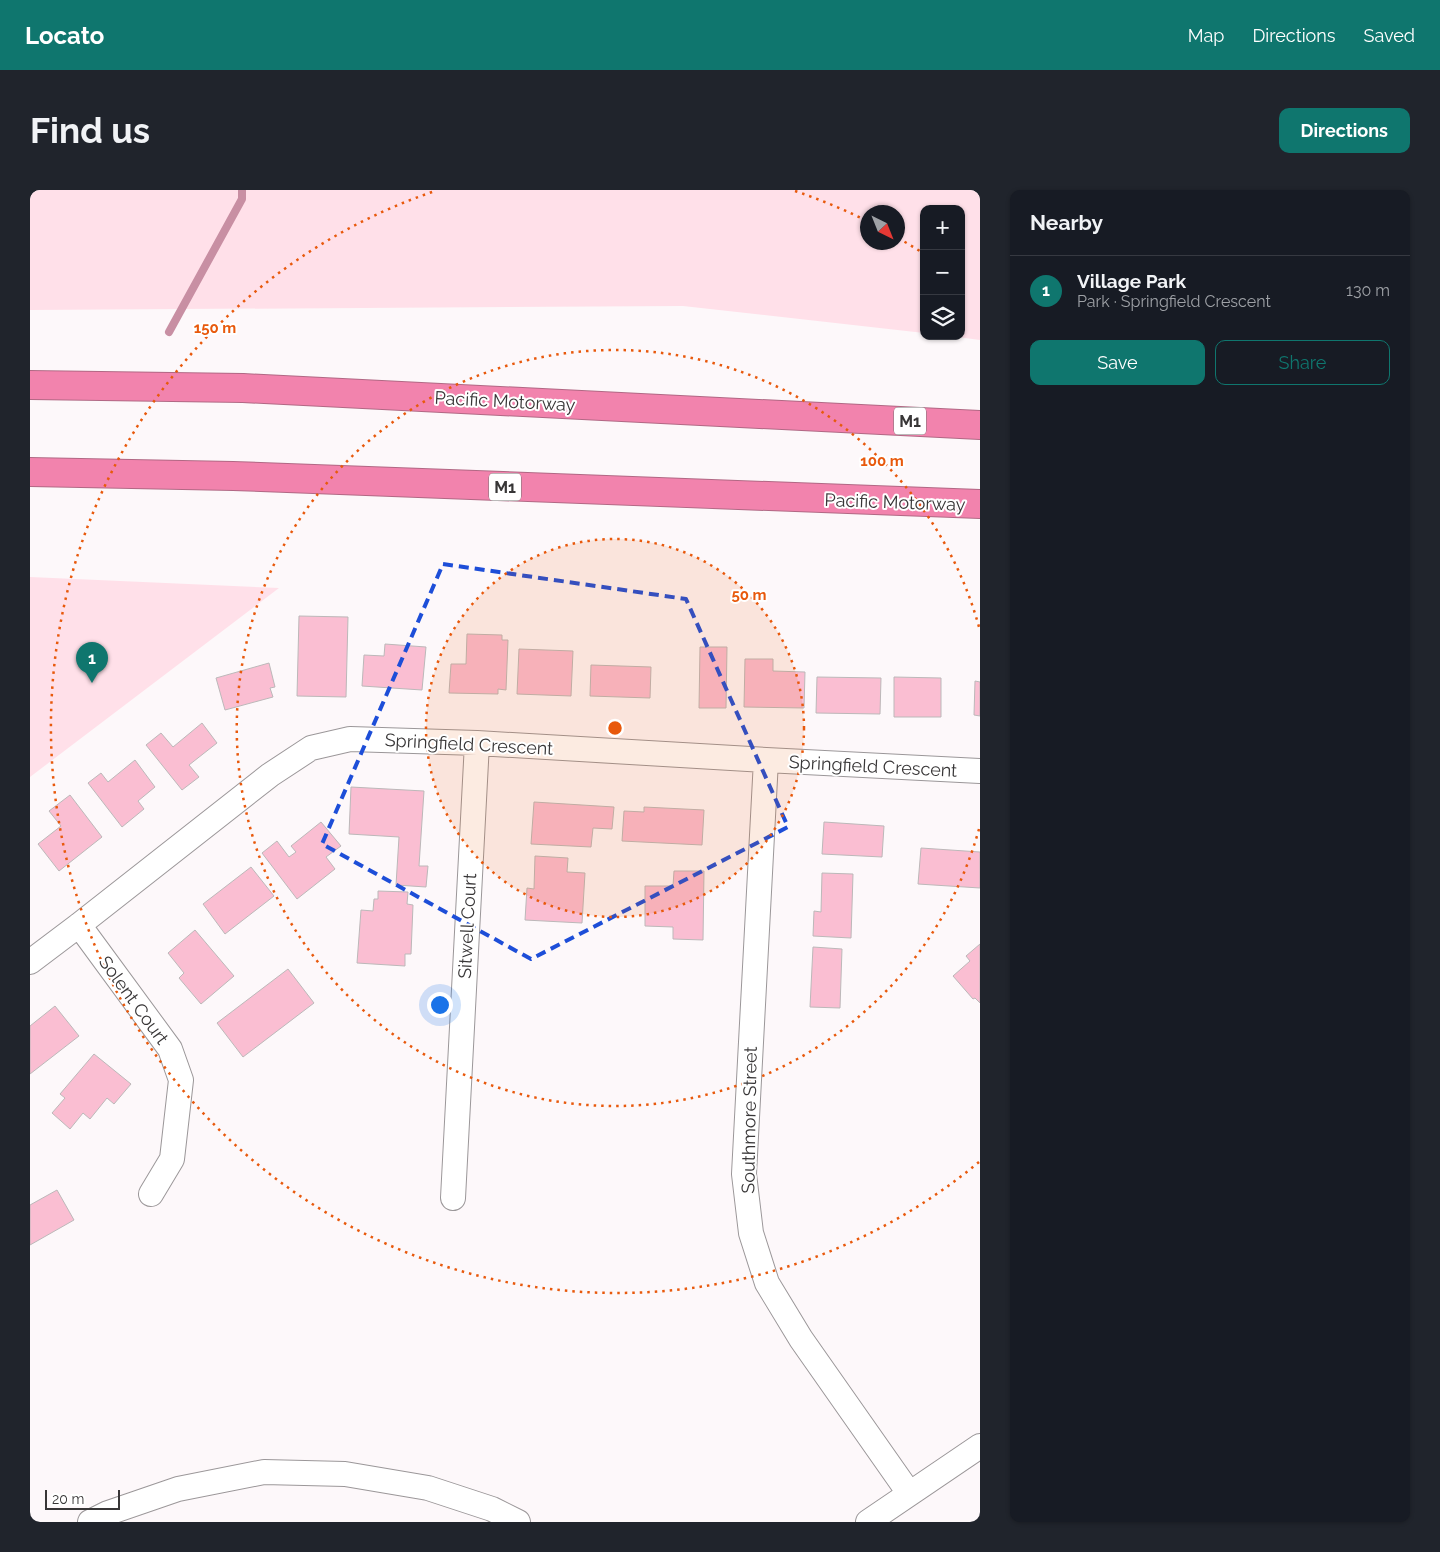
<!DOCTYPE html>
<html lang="en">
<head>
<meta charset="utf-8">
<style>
	body { margin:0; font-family:Raleway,sans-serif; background:#20242c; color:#f1f3f6 }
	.controls { position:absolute; right:15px; top:15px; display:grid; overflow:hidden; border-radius:10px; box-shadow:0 1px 4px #0004 }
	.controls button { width:45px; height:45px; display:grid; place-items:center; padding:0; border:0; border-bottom:1px solid #363941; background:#171b24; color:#f1f3f6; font:25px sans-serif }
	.compass { position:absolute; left:830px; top:15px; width:45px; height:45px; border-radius:50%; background:#171b24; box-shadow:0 1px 4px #0004; rotate:137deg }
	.scale { position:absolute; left:15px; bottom:12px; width:75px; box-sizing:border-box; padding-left:5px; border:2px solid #383637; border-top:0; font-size:14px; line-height:18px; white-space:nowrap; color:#383637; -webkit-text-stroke:4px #fff; paint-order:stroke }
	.you { position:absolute; left:409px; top:814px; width:18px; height:18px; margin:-12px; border:4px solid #fff; border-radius:50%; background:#1a73e8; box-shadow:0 0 0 8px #1a73e833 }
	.badge { display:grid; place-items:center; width:32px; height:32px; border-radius:50%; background:#0f766e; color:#fff; font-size:16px; font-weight:700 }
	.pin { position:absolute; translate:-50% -41px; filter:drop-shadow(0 1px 2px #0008) }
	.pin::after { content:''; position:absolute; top:26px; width:18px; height:15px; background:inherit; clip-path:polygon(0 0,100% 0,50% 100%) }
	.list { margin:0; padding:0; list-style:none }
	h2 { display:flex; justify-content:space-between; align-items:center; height:65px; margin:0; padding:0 20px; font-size:21px }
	h2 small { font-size:16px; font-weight:400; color:#9ea1a6 }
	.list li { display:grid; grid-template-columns:32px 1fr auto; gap:15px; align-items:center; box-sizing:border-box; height:70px; padding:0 20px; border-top:1px solid #363941 }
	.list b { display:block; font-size:19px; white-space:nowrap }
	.list p { margin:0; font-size:16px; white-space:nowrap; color:#9ea1a6 }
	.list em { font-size:16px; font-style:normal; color:#9ea1a6 }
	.actions { display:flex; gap:10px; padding:15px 20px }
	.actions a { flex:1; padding:11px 0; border:1px solid #0f766e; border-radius:10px; text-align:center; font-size:18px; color:#0f766e }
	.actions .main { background:#0f766e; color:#fff }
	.icon { flex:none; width:28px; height:28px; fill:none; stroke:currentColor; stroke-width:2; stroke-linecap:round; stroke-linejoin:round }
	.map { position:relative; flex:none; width:950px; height:1332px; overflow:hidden; border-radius:10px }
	header { display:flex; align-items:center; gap:30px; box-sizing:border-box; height:70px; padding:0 25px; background:#0f766e; color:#fff }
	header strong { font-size:24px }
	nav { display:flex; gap:28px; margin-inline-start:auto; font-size:18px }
	.intro { display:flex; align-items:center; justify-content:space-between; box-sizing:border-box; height:120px; padding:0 30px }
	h1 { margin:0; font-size:35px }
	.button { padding:12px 22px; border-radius:10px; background:#0f766e; color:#fff; font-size:18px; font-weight:700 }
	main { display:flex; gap:30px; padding:0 30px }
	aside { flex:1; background:#171b24; border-radius:10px; box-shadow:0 1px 4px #0004 }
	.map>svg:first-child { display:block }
	.green { fill:#ffe0e9; fill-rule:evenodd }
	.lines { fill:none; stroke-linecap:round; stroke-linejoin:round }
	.stream { stroke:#c88fa3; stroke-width:8 }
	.building { fill:#fabed2; stroke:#bcb8b9 }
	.minor-casing { stroke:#9b9799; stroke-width:26 }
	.motorway-casing { stroke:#b16884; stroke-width:30 }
	.minor { stroke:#fff; stroke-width:24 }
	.motorway { stroke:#f283ad; stroke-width:28 }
	.marked { fill:none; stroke:#1d4ed8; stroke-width:4; stroke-dasharray:10 6; stroke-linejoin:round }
	.ring { fill:none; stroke:#e8590c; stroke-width:2.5; stroke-dasharray:2.5 5 }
	.labels { text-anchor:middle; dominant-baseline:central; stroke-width:4; stroke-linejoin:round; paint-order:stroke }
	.shield { fill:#fff; stroke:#747273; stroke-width:1 }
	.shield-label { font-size:16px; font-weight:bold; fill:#383637 }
	.street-label { font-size:18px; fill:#383637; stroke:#fff }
	.centre { fill:#e8590c; stroke:#fff; stroke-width:2.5 }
	.ring-label { font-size:15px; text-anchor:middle; font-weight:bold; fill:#e8590c; stroke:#fff; stroke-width:4; stroke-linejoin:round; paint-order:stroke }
</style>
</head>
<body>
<header>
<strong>Locato</strong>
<nav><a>Map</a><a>Directions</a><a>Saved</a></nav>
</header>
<div class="intro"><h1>Find us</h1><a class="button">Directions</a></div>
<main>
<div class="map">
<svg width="950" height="1332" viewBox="0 0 950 1332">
	<rect width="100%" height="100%" fill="#fdf8fa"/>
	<path class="green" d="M 0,0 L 950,0 L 950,150 L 920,146 L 931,146 L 931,19 L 894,19 L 894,143 L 653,116 L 0,120 ZM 838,22 L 868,22 L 868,52 L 838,52 Z
		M 0,387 L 249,398 L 0,587 Z"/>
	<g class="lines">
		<path class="stream" d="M 139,142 L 212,9 L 212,0"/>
	</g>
	<path class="building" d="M 269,426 L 318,427 L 316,507 L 267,506 Z
		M 437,444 L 472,445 L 472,450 L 478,450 L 476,500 L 468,499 L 468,504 L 419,503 L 421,474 L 436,474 Z
		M 355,454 L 396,457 L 392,500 L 332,496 L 334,465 L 354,466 Z
		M 670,457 L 697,457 L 696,518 L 669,518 Z
		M 489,459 L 543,461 L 541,506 L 487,504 Z
		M 715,469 L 743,469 L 743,481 L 775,482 L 774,518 L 714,517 Z
		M 239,473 L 245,497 L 240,498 L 243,507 L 195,520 L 186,488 Z
		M 561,475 L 621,477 L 620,508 L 560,506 Z
		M 787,487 L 851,488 L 850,524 L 786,523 Z
		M 864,487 L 911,488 L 911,527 L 864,527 Z
		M 945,491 L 950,492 L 950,526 L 944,525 Z
		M 172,533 L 187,553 L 159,575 L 169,587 L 152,600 L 116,555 L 131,543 L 143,557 Z
		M 105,570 L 125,597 L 108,611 L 114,619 L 92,637 L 58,593 L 71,583 L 78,592 Z
		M 321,597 L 394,601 L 389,676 L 398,676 L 396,697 L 366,695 L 369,647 L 319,644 Z
		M 40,605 L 72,647 L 29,681 L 8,654 L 31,636 L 19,621 Z
		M 504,612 L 584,617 L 582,639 L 563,638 L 561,657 L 501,654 Z
		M 614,617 L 674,620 L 672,655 L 592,651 L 594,621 L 614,622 Z
		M 291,632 L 311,656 L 296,667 L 305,679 L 267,709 L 232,663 L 247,651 L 259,667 L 266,662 L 261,656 Z
		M 794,632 L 854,636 L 852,667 L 792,664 Z
		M 891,658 L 950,662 L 950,698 L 888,694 Z
		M 505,666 L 538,668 L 537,682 L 555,683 L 552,733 L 495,730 L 497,698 L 504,699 Z
		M 221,677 L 244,706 L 195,744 L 173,714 Z
		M 644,681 L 674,681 L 673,750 L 643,749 L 643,737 L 615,736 L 615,696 L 643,696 Z
		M 792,683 L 823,684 L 821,748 L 783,746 L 784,721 L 791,722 Z
		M 348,701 L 378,702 L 377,714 L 383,715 L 381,764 L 375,764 L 375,776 L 327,773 L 331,720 L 343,721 L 344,709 L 348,709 Z
		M 165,740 L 204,786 L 171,814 L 149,788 L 154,783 L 138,763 Z
		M 950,754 L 950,813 L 945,808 L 943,809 L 923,786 L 940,771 L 936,766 Z
		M 783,757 L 812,759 L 810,818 L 780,817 Z
		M 258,779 L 284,813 L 213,867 L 187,833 Z
		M 25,816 L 49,846 L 0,884 L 0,836 Z
		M 64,864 L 101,894 L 84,914 L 77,908 L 60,929 L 53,923 L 40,939 L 22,923 L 35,908 L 30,904 Z
		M 27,1000 L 44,1030 L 0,1055 L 0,1015 Z"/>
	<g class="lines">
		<g class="minor-casing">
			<path id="minor" d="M 736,570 L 714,984 L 721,1043 L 737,1093 L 771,1149 L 879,1303
				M 49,735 L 140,859 L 151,890 L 142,969 L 121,1004
				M 0,772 L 49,735 L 240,585 L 281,558 L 320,549 L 447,553 L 736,570 L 950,581
				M 423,1008 L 447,553
				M 60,1332 L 78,1323 L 148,1299 L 234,1282 L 315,1284 L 398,1298 L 462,1319 L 488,1332
				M 838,1332 L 950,1256"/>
		</g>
		<g class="motorway-casing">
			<path id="motorway" d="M 0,195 L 213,198 L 950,235
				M 0,282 L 203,286 L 950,314"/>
		</g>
		<use href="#minor" class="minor"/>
		<use href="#motorway" class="motorway"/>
	</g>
	<path class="marked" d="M 413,374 L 656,409 L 758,637 L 501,769 L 292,654 Z"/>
	<circle cx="585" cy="538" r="189" fill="#e8590c" fill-opacity=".12"/>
	<g class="ring">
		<circle cx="585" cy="538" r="189"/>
		<path d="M949 639A378 378 0 1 1 949 437"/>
		<path d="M949 972A566 566 0 1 1 405 1M765 1A566 566 0 0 1 833 29M868 48A566 566 0 0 1 893 63"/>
	</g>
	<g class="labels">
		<g class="shield">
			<rect x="864" y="217.5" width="32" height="27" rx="4"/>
			<rect x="459" y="283.5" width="32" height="27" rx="4"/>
		</g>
		<g class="shield-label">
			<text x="880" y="231">M1</text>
			<text x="475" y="297">M1</text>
		</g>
		<g class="street-label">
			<text transform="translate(475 211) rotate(3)">Pacific Motorway</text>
			<text transform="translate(865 312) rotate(2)">Pacific Motorway</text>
			<text transform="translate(439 554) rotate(3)">Springfield Crescent</text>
			<text transform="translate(843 576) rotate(3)">Springfield Crescent</text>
			<text transform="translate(437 736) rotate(-87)">Sitwell Court</text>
			<text transform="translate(104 810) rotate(54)">Solent Court</text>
			<text transform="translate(719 930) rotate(-89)">Southmore Street</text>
		</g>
	</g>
	<circle cx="585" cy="538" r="8" class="centre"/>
	<g class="ring-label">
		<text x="185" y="143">150 m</text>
		<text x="852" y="276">100 m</text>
		<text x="719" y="410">50 m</text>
	</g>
</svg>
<div class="controls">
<button>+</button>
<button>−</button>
<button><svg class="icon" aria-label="layers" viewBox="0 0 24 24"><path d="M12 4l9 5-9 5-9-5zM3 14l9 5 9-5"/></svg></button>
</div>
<svg class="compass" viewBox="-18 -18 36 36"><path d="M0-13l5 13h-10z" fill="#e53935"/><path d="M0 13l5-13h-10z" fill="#9ea1a6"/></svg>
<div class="scale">20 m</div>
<div class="you"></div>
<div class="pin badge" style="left:62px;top:493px">1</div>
</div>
<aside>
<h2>Nearby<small></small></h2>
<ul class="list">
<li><span class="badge">1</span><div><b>Village Park</b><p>Park · Springfield Crescent</p></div><em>130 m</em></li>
</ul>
<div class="actions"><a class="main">Save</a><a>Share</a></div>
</aside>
</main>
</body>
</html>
